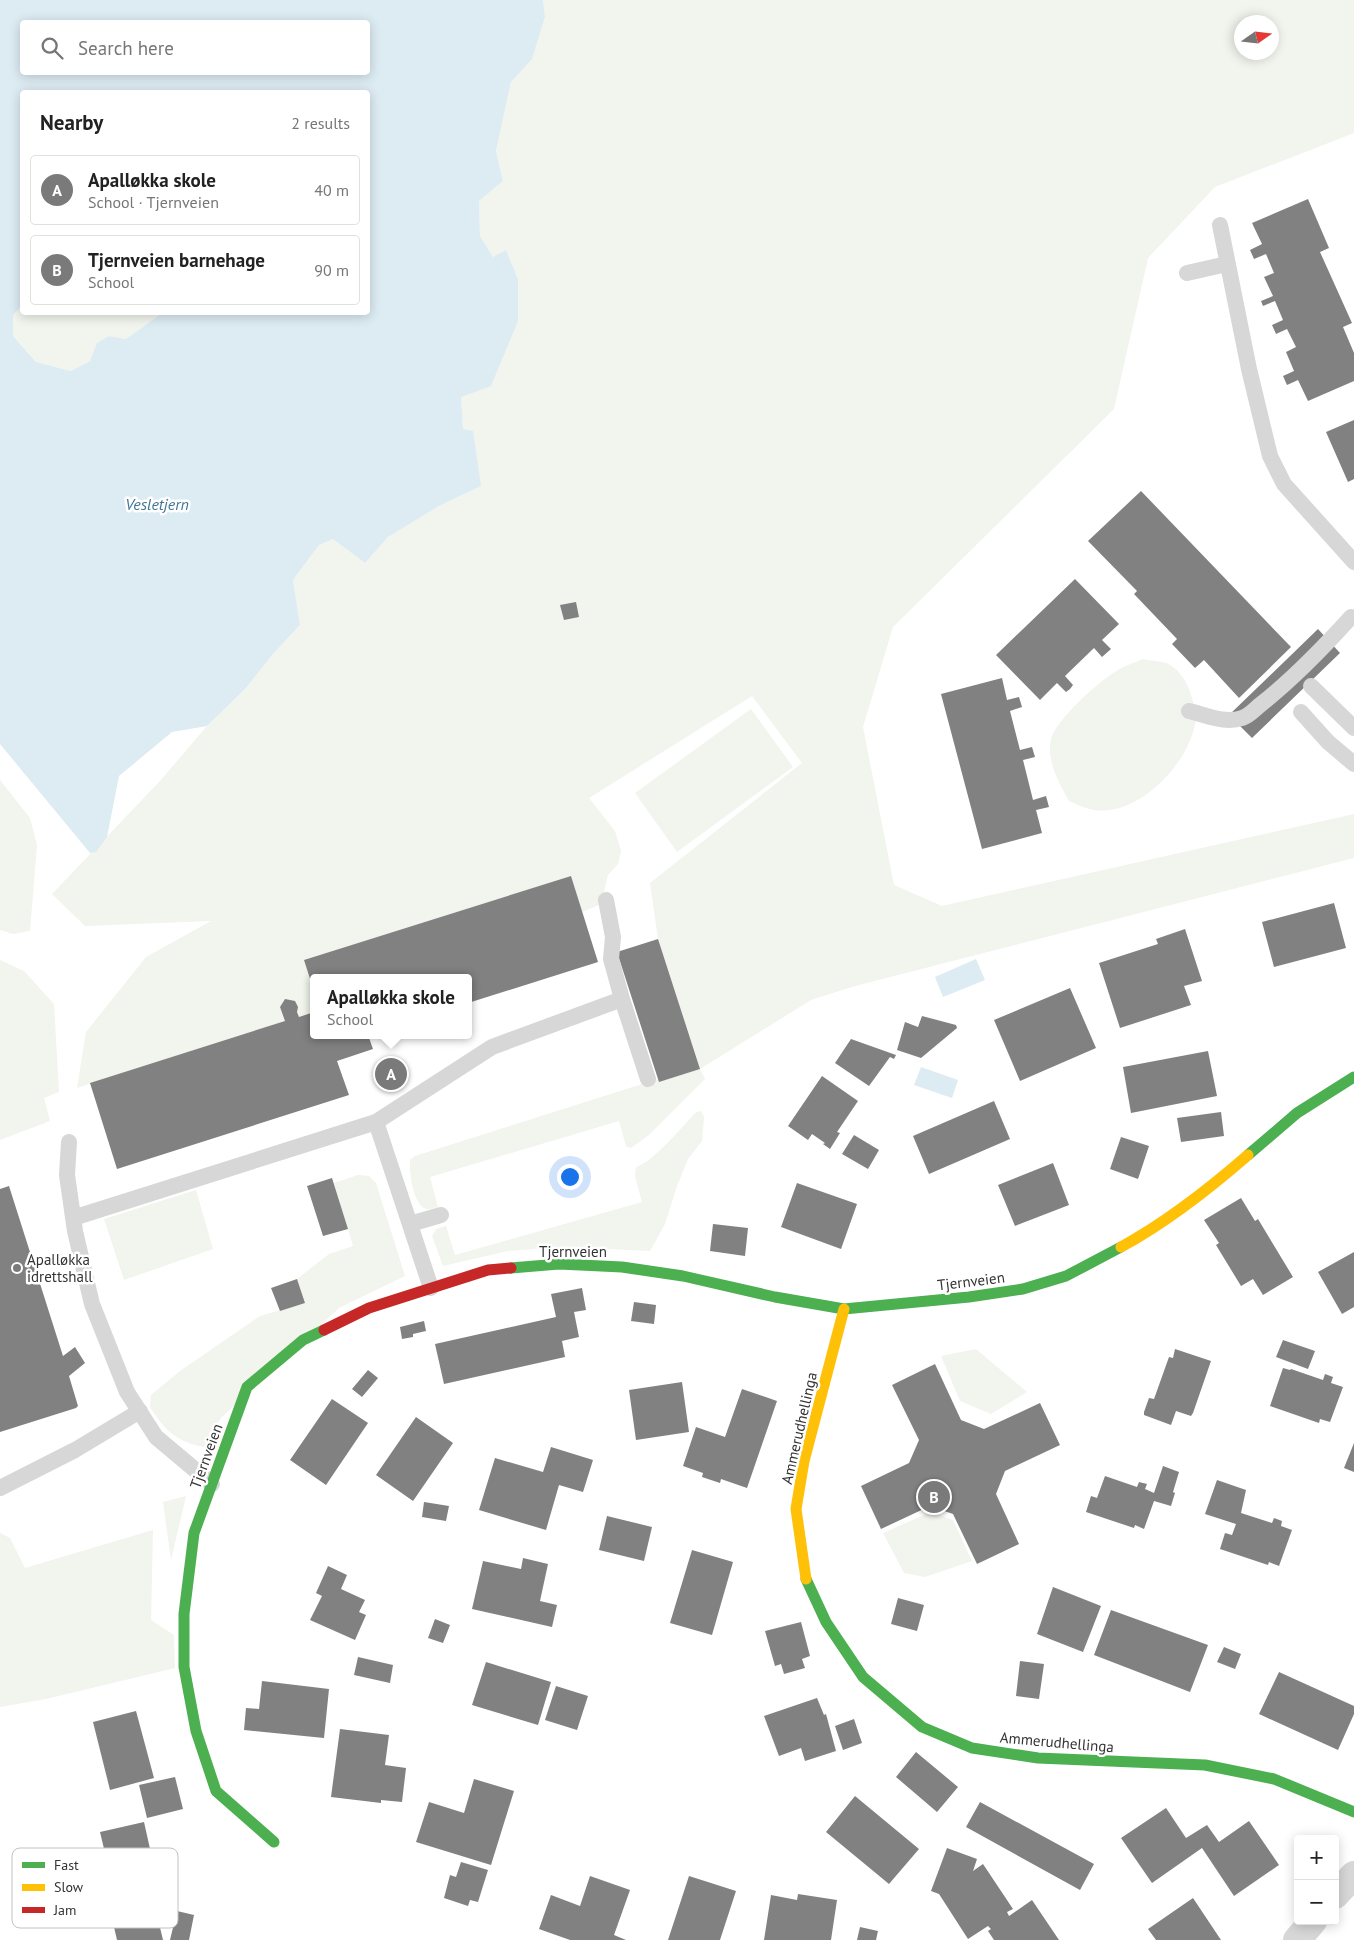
<!DOCTYPE html>
<html lang="en">
<head>
<meta charset="utf-8">
<style>
	body { margin:0; font-family:"PT Sans",sans-serif; background:#f6f6f6; color:#222 }
	.controls { position:absolute; right:15px; bottom:15px; display:grid; overflow:hidden; border-radius:5px; box-shadow:0 2px 12px #0003 }
	.controls button { width:45px; height:45px; display:grid; place-items:center; padding:0; border:0; border-bottom:1px solid #e0e0e0; background:#fff; color:#222; font:25px sans-serif }
	.compass { position:absolute; left:1234px; top:15px; width:45px; height:45px; border-radius:50%; background:#fff; box-shadow:0 2px 12px #0003; rotate:76deg }
	.you { position:absolute; left:569px; top:1176px; width:18px; height:18px; margin:-12px; border:4px solid #fff; border-radius:50%; background:#1a73e8; box-shadow:0 0 0 8px #1a73e833 }
	.badge { display:grid; place-items:center; width:32px; height:32px; border-radius:50%; background:#7a7a7a; color:#fff; font-size:16px; font-weight:700 }
	.pin { position:absolute; translate:-50% -50%; border:2px solid #fff; box-shadow:0 1px 5px #0006 }
	.popup { position:absolute; left:310px; top:974px; width:162px; height:65px; box-sizing:border-box; display:grid; place-content:center; border-radius:5px; background:#fff; filter:drop-shadow(0 1px 4px #0005); font-size:16px; white-space:nowrap; color:#767676 }
	.popup b { font-size:19px; color:#222 }
	.popup::after { content:''; position:absolute; left:50%; top:100%; margin-left:-10px; border:10px solid transparent; border-top-color:#fff }
	.list { margin:0; padding:0; list-style:none }
	h2 { display:flex; justify-content:space-between; align-items:center; height:65px; margin:0; padding:0 20px; font-size:21px }
	h2 small { font-size:16px; font-weight:400; color:#767676 }
	.list li { display:grid; grid-template-columns:32px 1fr auto; gap:15px; align-items:center; box-sizing:border-box; height:70px; margin:0 10px 10px; padding:0 10px; border:1px solid #e0e0e0; border-radius:5px }
	.list b { display:block; font-size:19px; white-space:nowrap }
	.list p { margin:0; font-size:16px; white-space:nowrap; color:#767676 }
	.list em { font-size:16px; font-style:normal; color:#767676 }
	.icon { flex:none; width:28px; height:28px; fill:none; stroke:currentColor; stroke-width:2; stroke-linecap:round; stroke-linejoin:round }
	.map { position:relative; flex:none; width:1354px; height:1940px; overflow:hidden }
	.search { position:absolute; background:#fff; box-shadow:0 2px 12px #0003; left:20px; top:20px; width:350px; height:55px; display:flex; align-items:center; gap:12px; box-sizing:border-box; padding:0 18px; border-radius:5px; color:#767676; font-size:19px }
	.panel { position:absolute; background:#fff; box-shadow:0 2px 12px #0003; left:20px; top:90px; width:350px; height:225px; border-radius:5px }
	.map>svg:first-child { display:block }
	.green { fill:#f1f5ed; fill-rule:evenodd }
	.water { fill:#ddebf3; fill-rule:evenodd }
	.building { fill:#818181 }
	.lines { fill:none; stroke-linecap:round; stroke-linejoin:round }
	.lane { stroke:#d7d7d7; stroke-width:16 }
	.street { stroke:#d7d7d7; stroke-width:28 }
	.fast { stroke:#4caf50; stroke-width:11 }
	.slow { stroke:#ffc107; stroke-width:11 }
	.jam { stroke:#c62828; stroke-width:11 }
	.poi-dot { fill:#7a7a7a; stroke:#fff; stroke-width:2 }
	.labels { text-anchor:middle; dominant-baseline:central; stroke-width:5; stroke-linejoin:round; paint-order:stroke }
	.street-label { font-size:15px; fill:#333; stroke:#fff }
	.poi-label { font-size:15px; fill:#333; stroke:#fff; text-anchor:start }
	.water-label { font-size:16px; font-style:italic; fill:#3f7597; stroke:#fff }
	.key { fill:#fff; stroke:#c2c2c2; stroke-width:1 }
	.key-label { font-size:14px; fill:#333 }
</style>
</head>
<body>
<div class="map">
<svg width="1354" height="1940" viewBox="0 0 1354 1940">
	<rect width="100%" height="100%" fill="#fff"/>
	<path class="green" d="M 543,0 L 1354,0 L 1354,133 L 1215,187 L 1148,258 L 1114,409 L 893,627 L 863,727 L 894,885 L 942,906 L 1354,814 L 1354,858 L 855,986 L 811,1000 L 700,1069 L 705,1079 L 649,1135 L 631,1148 L 626,1146 L 619,1121 L 430,1177 L 438,1207 C 434,1208 430,1210 426,1209 C 413,1205 409,1172 410,1160 L 415,1156 L 658,1079 L 659,1082 L 700,1069 L 658,939 L 650,883 L 802,763 L 752,696 L 589,798 L 615,831 L 621,851 L 618,864 L 608,875 L 601,904 L 582,912 L 571,876 L 305,960 L 313,989 L 313,1012 L 299,1017 L 295,1002 L 285,999 L 280,1007 L 285,1021 L 77,1088 L 86,1032 L 146,957 L 211,921 L 85,926 L 52,894 L 160,781 L 207,726 L 245,689 L 272,655 L 300,625 L 293,580 L 319,545 L 333,539 L 365,563 L 388,537 L 439,506 L 481,486 L 463,429 L 461,397 L 518,321 L 518,279 L 506,250 L 493,257 L 480,236 L 479,201 L 503,181 L 496,151 L 511,82 L 532,58 L 545,17 ZM 1242,22 L 1272,22 L 1272,52 L 1242,52 Z
		M 22,306 L 22,312 L 162,313 L 126,339 L 109,336 L 90,361 L 71,371 L 36,362 L 13,336 L 13,315 Z
		M 1143,659 C 1150,661 1159,661 1166,663 C 1179,668 1188,683 1191,695 C 1193,702 1196,711 1196,718 C 1192,761 1139,817 1094,810 C 1086,809 1076,804 1069,801 C 1059,783 1046,760 1051,739 C 1056,720 1098,682 1115,672 C 1123,666 1134,663 1143,659 Z
		M 751,709 L 793,767 L 677,852 L 635,793 Z
		M 0,780 L 30,818 L 37,845 L 30,931 L 13,934 L 0,930 Z
		M 0,960 L 24,971 L 54,1004 L 59,1092 L 44,1098 L 50,1121 L 0,1140 Z
		M 701,1111 L 704,1117 L 702,1141 L 688,1159 L 677,1186 L 665,1224 L 650,1251 L 565,1247 L 508,1251 L 443,1266 L 432,1236 L 436,1229 L 446,1226 L 455,1255 L 642,1202 L 635,1176 L 636,1167 C 652,1163 684,1125 696,1112 Z
		M 358,1175 L 369,1176 L 376,1183 L 405,1276 L 339,1308 L 221,1418 L 204,1447 C 177,1442 164,1430 150,1407 L 151,1395 L 180,1371 L 260,1316 L 305,1303 L 297,1279 L 329,1254 L 353,1246 L 334,1183 Z
		M 196,1190 L 213,1249 L 124,1280 L 104,1219 Z
		M 976,1349 L 1027,1392 L 991,1414 L 960,1401 L 941,1356 Z
		M 186,1496 L 171,1560 L 163,1502 Z
		M 931,1512 L 953,1520 L 972,1561 L 925,1577 L 904,1573 L 883,1533 Z
		M 153,1530 L 151,1620 L 174,1635 L 175,1668 L 46,1699 L 0,1707 L 0,1533 L 10,1538 L 25,1568 Z"/>
	<path class="water" d="M 0,0 L 543,0 L 545,17 L 532,59 L 511,82 L 496,151 L 503,181 L 479,201 L 480,236 L 493,257 L 506,250 L 518,279 L 518,321 L 491,386 L 461,397 L 463,429 L 473,431 L 481,486 L 439,506 L 388,537 L 365,563 L 333,539 L 319,545 L 293,580 L 300,625 L 272,655 L 245,689 L 207,726 L 172,732 L 119,776 L 107,837 L 96,852 L 90,853 L 0,744 ZM 22,22 L 368,22 L 368,72 L 22,72 ZM 22,92 L 368,92 L 368,312 L 162,313 L 126,339 L 109,336 L 97,343 L 90,361 L 71,371 L 36,362 L 13,336 L 13,315 L 22,306 Z
		M 976,959 L 985,980 L 943,997 L 935,977 Z
		M 921,1067 L 958,1080 L 952,1098 L 914,1085 Z"/>
	<path class="building" d="M 1308,199 L 1329,248 L 1320,252 L 1352,323 L 1343,327 L 1354,353 L 1354,381 L 1308,401 L 1298,380 L 1287,385 L 1283,376 L 1294,371 L 1286,352 L 1296,347 L 1287,329 L 1276,334 L 1272,325 L 1283,320 L 1275,301 L 1263,306 L 1261,301 L 1273,296 L 1264,277 L 1274,273 L 1266,254 L 1254,259 L 1250,250 L 1262,244 L 1252,223 Z
		M 1354,420 L 1354,479 L 1348,482 L 1326,432 Z
		M 1141,491 L 1291,647 L 1239,698 L 1204,660 L 1195,668 L 1172,644 L 1177,639 L 1134,594 L 1137,591 L 1088,541 Z
		M 1075,579 L 1119,624 L 1102,640 L 1111,649 L 1102,657 L 1094,648 L 1065,676 L 1073,685 L 1070,689 L 1066,692 L 1057,683 L 1040,700 L 996,655 Z
		M 576,602 L 579,617 L 564,620 L 560,605 Z
		M 1318,629 L 1340,653 L 1252,738 L 1229,715 Z
		M 1002,678 L 1007,700 L 1019,697 L 1022,707 L 1010,711 L 1020,750 L 1032,747 L 1035,757 L 1023,760 L 1033,800 L 1046,796 L 1049,807 L 1036,810 L 1042,833 L 982,849 L 941,694 Z
		M 571,876 L 598,962 L 468,1003 L 468,978 L 314,978 L 313,988 L 304,960 Z
		M 1334,903 L 1346,948 L 1274,967 L 1262,922 Z
		M 1185,929 L 1202,981 L 1184,986 L 1191,1005 L 1120,1028 L 1099,963 L 1158,944 L 1156,939 Z
		M 658,939 L 700,1069 L 659,1082 L 617,952 Z
		M 1070,988 L 1096,1048 L 1020,1081 L 994,1020 Z
		M 285,999 L 295,1001 L 298,1007 L 297,1012 L 299,1017 L 314,1012 L 314,1035 L 368,1035 L 373,1049 L 337,1061 L 349,1095 L 117,1169 L 90,1083 L 285,1021 L 280,1007 Z
		M 922,1016 L 956,1025 L 957,1028 L 921,1058 L 897,1050 L 905,1022 L 918,1027 Z
		M 851,1039 L 896,1055 L 894,1059 L 890,1057 L 869,1086 L 835,1063 Z
		M 1208,1051 L 1217,1096 L 1131,1113 L 1123,1067 Z
		M 822,1076 L 858,1101 L 837,1132 L 840,1133 L 830,1149 L 823,1144 L 825,1143 L 812,1134 L 808,1140 L 788,1126 Z
		M 994,1101 L 1010,1139 L 929,1174 L 913,1136 Z
		M 1221,1112 L 1224,1136 L 1181,1142 L 1177,1118 Z
		M 854,1135 L 879,1150 L 868,1169 L 842,1154 Z
		M 1121,1137 L 1149,1146 L 1138,1179 L 1110,1169 Z
		M 1053,1163 L 1069,1205 L 1015,1226 L 998,1185 Z
		M 332,1178 L 348,1229 L 323,1236 L 307,1186 Z
		M 797,1183 L 857,1204 L 841,1249 L 781,1227 Z
		M 9,1186 L 63,1356 L 75,1347 L 85,1363 L 69,1376 L 78,1406 L 76,1408 L 0,1432 L 0,1189 Z
		M 1241,1198 L 1255,1221 L 1258,1219 L 1293,1277 L 1263,1295 L 1253,1279 L 1241,1286 L 1216,1245 L 1219,1243 L 1204,1220 Z
		M 713,1224 L 748,1228 L 745,1256 L 710,1251 Z
		M 1354,1252 L 1354,1307 L 1342,1314 L 1318,1272 Z
		M 297,1279 L 305,1303 L 280,1311 L 271,1288 Z
		M 582,1288 L 586,1310 L 574,1312 L 579,1337 L 562,1341 L 565,1357 L 444,1384 L 435,1344 L 556,1317 L 551,1294 Z
		M 634,1302 L 656,1305 L 654,1324 L 631,1321 Z
		M 424,1321 L 426,1331 L 413,1334 L 413,1337 L 402,1339 L 400,1327 Z
		M 1283,1340 L 1315,1351 L 1308,1369 L 1276,1357 Z
		M 1175,1349 L 1211,1361 L 1193,1413 L 1191,1416 L 1176,1411 L 1171,1425 L 1144,1415 L 1144,1412 L 1149,1398 L 1154,1399 L 1169,1357 L 1173,1358 Z
		M 935,1364 L 961,1420 L 984,1429 L 1040,1403 L 1060,1445 L 1005,1471 L 996,1494 L 1019,1544 L 977,1564 L 953,1514 L 930,1506 L 881,1529 L 861,1486 L 909,1463 L 919,1440 L 892,1385 Z
		M 1283,1368 L 1290,1370 L 1291,1369 L 1323,1380 L 1325,1374 L 1333,1377 L 1331,1383 L 1343,1387 L 1330,1422 L 1320,1419 L 1319,1423 L 1270,1406 Z
		M 368,1370 L 378,1378 L 362,1397 L 352,1389 Z
		M 682,1382 L 689,1432 L 636,1440 L 629,1390 Z
		M 742,1389 L 777,1401 L 747,1488 L 721,1479 L 720,1483 L 702,1477 L 703,1473 L 683,1466 L 696,1427 L 725,1437 Z
		M 332,1399 L 368,1423 L 326,1485 L 290,1460 Z
		M 416,1417 L 453,1443 L 413,1501 L 376,1475 Z
		M 1354,1443 L 1354,1472 L 1344,1468 Z
		M 551,1447 L 593,1460 L 583,1492 L 559,1485 L 546,1530 L 479,1510 L 495,1458 L 543,1472 Z
		M 1163,1466 L 1179,1472 L 1173,1492 L 1175,1493 L 1171,1506 L 1154,1501 L 1144,1529 L 1135,1525 L 1134,1528 L 1086,1512 L 1091,1496 L 1097,1498 L 1105,1476 L 1137,1487 L 1139,1482 L 1147,1484 L 1145,1489 L 1154,1493 Z
		M 1217,1480 L 1246,1490 L 1241,1513 L 1272,1523 L 1274,1518 L 1282,1521 L 1281,1526 L 1292,1530 L 1279,1566 L 1269,1562 L 1268,1565 L 1220,1549 L 1225,1533 L 1232,1535 L 1236,1524 L 1205,1514 Z
		M 424,1502 L 449,1506 L 446,1521 L 422,1517 Z
		M 607,1516 L 652,1527 L 644,1561 L 599,1550 Z
		M 692,1550 L 733,1562 L 712,1635 L 670,1623 Z
		M 523,1558 L 548,1564 L 540,1601 L 557,1605 L 552,1627 L 472,1609 L 483,1561 L 521,1569 Z
		M 328,1566 L 347,1575 L 341,1589 L 365,1600 L 359,1612 L 366,1615 L 355,1640 L 310,1620 L 322,1596 L 316,1593 Z
		M 1053,1587 L 1101,1606 L 1083,1652 L 1037,1634 Z
		M 898,1598 L 924,1605 L 917,1631 L 891,1624 Z
		M 1111,1610 L 1208,1645 L 1190,1692 L 1094,1655 Z
		M 435,1619 L 450,1625 L 443,1643 L 428,1638 Z
		M 801,1622 L 810,1656 L 802,1659 L 805,1668 L 784,1674 L 781,1664 L 775,1666 L 765,1631 Z
		M 1224,1647 L 1241,1654 L 1235,1669 L 1217,1662 Z
		M 358,1657 L 393,1665 L 390,1683 L 354,1675 Z
		M 1020,1661 L 1044,1664 L 1039,1699 L 1016,1696 Z
		M 486,1662 L 551,1682 L 538,1725 L 472,1705 Z
		M 1279,1672 L 1354,1706 L 1354,1714 L 1338,1750 L 1259,1714 Z
		M 262,1681 L 329,1689 L 324,1738 L 244,1730 L 246,1708 L 259,1709 Z
		M 556,1686 L 588,1696 L 577,1730 L 545,1720 Z
		M 817,1698 L 824,1715 L 826,1714 L 836,1751 L 805,1761 L 801,1748 L 779,1756 L 764,1716 Z
		M 136,1711 L 154,1778 L 110,1790 L 93,1722 Z
		M 854,1719 L 862,1743 L 843,1750 L 835,1726 Z
		M 340,1729 L 389,1735 L 385,1765 L 406,1768 L 402,1802 L 381,1800 L 381,1803 L 331,1797 Z
		M 916,1752 L 958,1787 L 937,1812 L 896,1777 Z
		M 175,1777 L 183,1809 L 147,1818 L 139,1785 Z
		M 474,1779 L 514,1791 L 491,1865 L 416,1842 L 429,1802 L 464,1813 Z
		M 855,1796 L 919,1849 L 889,1884 L 826,1832 Z
		M 980,1802 L 1094,1864 L 1080,1890 L 966,1827 Z
		M 1166,1808 L 1186,1838 L 1207,1825 L 1219,1842 L 1249,1821 L 1279,1865 L 1234,1896 L 1202,1848 L 1152,1883 L 1121,1838 Z
		M 144,1822 L 159,1889 L 151,1890 L 163,1940 L 117,1940 L 107,1897 L 115,1895 L 100,1832 Z
		M 947,1848 L 977,1859 L 973,1871 L 983,1864 L 1013,1909 L 1007,1912 L 1009,1916 L 1032,1900 L 1059,1940 L 994,1940 L 988,1931 L 991,1929 L 988,1926 L 968,1939 L 939,1894 L 931,1891 Z
		M 461,1862 L 488,1870 L 478,1902 L 470,1900 L 468,1906 L 444,1898 L 450,1875 L 456,1877 Z
		M 590,1876 L 630,1890 L 614,1935 L 626,1940 L 570,1940 L 539,1929 L 551,1895 L 580,1906 Z
		M 689,1876 L 736,1891 L 720,1940 L 668,1940 Z
		M 798,1894 L 837,1900 L 831,1940 L 764,1940 L 771,1895 L 797,1900 Z
		M 1193,1898 L 1221,1940 L 1156,1940 L 1148,1929 Z
		M 177,1911 L 194,1915 L 189,1940 L 170,1940 Z
		M 860,1927 L 878,1931 L 876,1940 L 857,1940 Z"/>
	<g class="lines">
		<path class="lane" d="M 1220,225 L 1249,369 L 1270,456 L 1284,484 L 1354,562
			M 1187,273 L 1227,264
			M 1311,686 L 1354,728
			M 1189,711 C 1206,715 1225,724 1242,718 C 1249,716 1255,709 1260,705 C 1293,679 1323,648 1351,617
			M 1301,712 L 1328,742 L 1354,764
			M 622,999 L 648,1079
			M 376,1122 L 431,1288
			M 69,1142 L 67,1175 L 75,1231 L 87,1283 L 92,1304 L 127,1392 L 156,1437 L 212,1484
			M 73,1218 L 376,1122 L 492,1047 L 622,999 L 611,959 L 613,937 L 606,900
			M 410,1224 L 441,1215
			M 0,1488 L 75,1450 L 140,1411"/>
		<path class="street" d="M 1335,1895 L 1354,1875
			M 1297,1940 L 1313,1921"/>
		<path class="fast" d="M 1248,1155 L 1297,1113 L 1354,1077
			M 511,1268 L 559,1264 L 622,1267 L 683,1276 L 775,1297 L 844,1309 L 969,1297 L 1023,1289 L 1066,1276 L 1121,1247
			M 806,1579 L 826,1622 L 863,1677 L 922,1727 L 972,1748 L 1038,1758 L 1205,1765 L 1274,1779 L 1354,1812
			M 274,1842 L 216,1791 L 196,1731 L 184,1667 L 184,1614 L 194,1533 L 247,1387 L 303,1340 L 324,1330"/>
		<path class="slow" d="M 1121,1247 C 1167,1222 1209,1189 1248,1155
			M 806,1579 L 796,1509 L 804,1461 L 844,1309"/>
		<path class="jam" d="M 324,1330 L 369,1308 L 488,1270 L 511,1268"/>
	</g>
	<circle class="poi-dot" cx="17" cy="1268" r="5"/>
	<g class="labels">
		<g class="street-label">
			<text x="573" y="1251">Tjernveien</text>
			<text transform="translate(971 1281) rotate(-7)">Tjernveien</text>
			<text transform="translate(799 1428) rotate(-77)">Ammerudhellinga</text>
			<text transform="translate(206 1456) rotate(-70)">Tjernveien</text>
			<text transform="translate(1057 1742) rotate(5)">Ammerudhellinga</text>
		</g>
		<g class="poi-label">
			<text x="27" y="1259">Apalløkka<tspan x="27" dy="17">idrettshall</tspan></text>
		</g>
		<g class="water-label">
			<text x="157" y="504">Vesletjern</text>
		</g>
	</g>
	<rect x="12" y="1848" width="166" height="80" rx="8" class="key"/>
	<rect x="22" y="1862" width="23" height="6" fill="#4caf50"/>
	<rect x="22" y="1884" width="23" height="7" fill="#ffc107"/>
	<rect x="22" y="1907" width="23" height="6" fill="#c62828"/>
	<g class="key-label">
		<text x="54" y="1870">Fast</text>
		<text x="54" y="1892">Slow</text>
		<text x="54" y="1915">Jam</text>
	</g>
</svg>
<div class="controls">
<button>+</button>
<button>−</button>
</div>
<svg class="compass" viewBox="-18 -18 36 36"><path d="M0-13l5 13h-10z" fill="#e53935"/><path d="M0 13l5-13h-10z" fill="#767676"/></svg>
<div class="you"></div>
<div class="pin badge" style="left:391px;top:1074px">A</div>
<div class="popup"><b>Apalløkka skole</b>School</div>
<div class="pin badge" style="left:934px;top:1497px">B</div>
<div class="search"><svg class="icon" aria-label="search" viewBox="0 0 24 24"><circle cx="10" cy="10" r="6"/><path d="M15 15l6 6"/></svg>Search here</div>
<section class="panel">
<h2>Nearby<small>2 results</small></h2>
<ul class="list">
<li><span class="badge">A</span><div><b>Apalløkka skole</b><p>School · Tjernveien</p></div><em>40 m</em></li>
<li><span class="badge">B</span><div><b>Tjernveien barnehage</b><p>School</p></div><em>90 m</em></li>
</ul>
</section>
</div>
</body>
</html>
